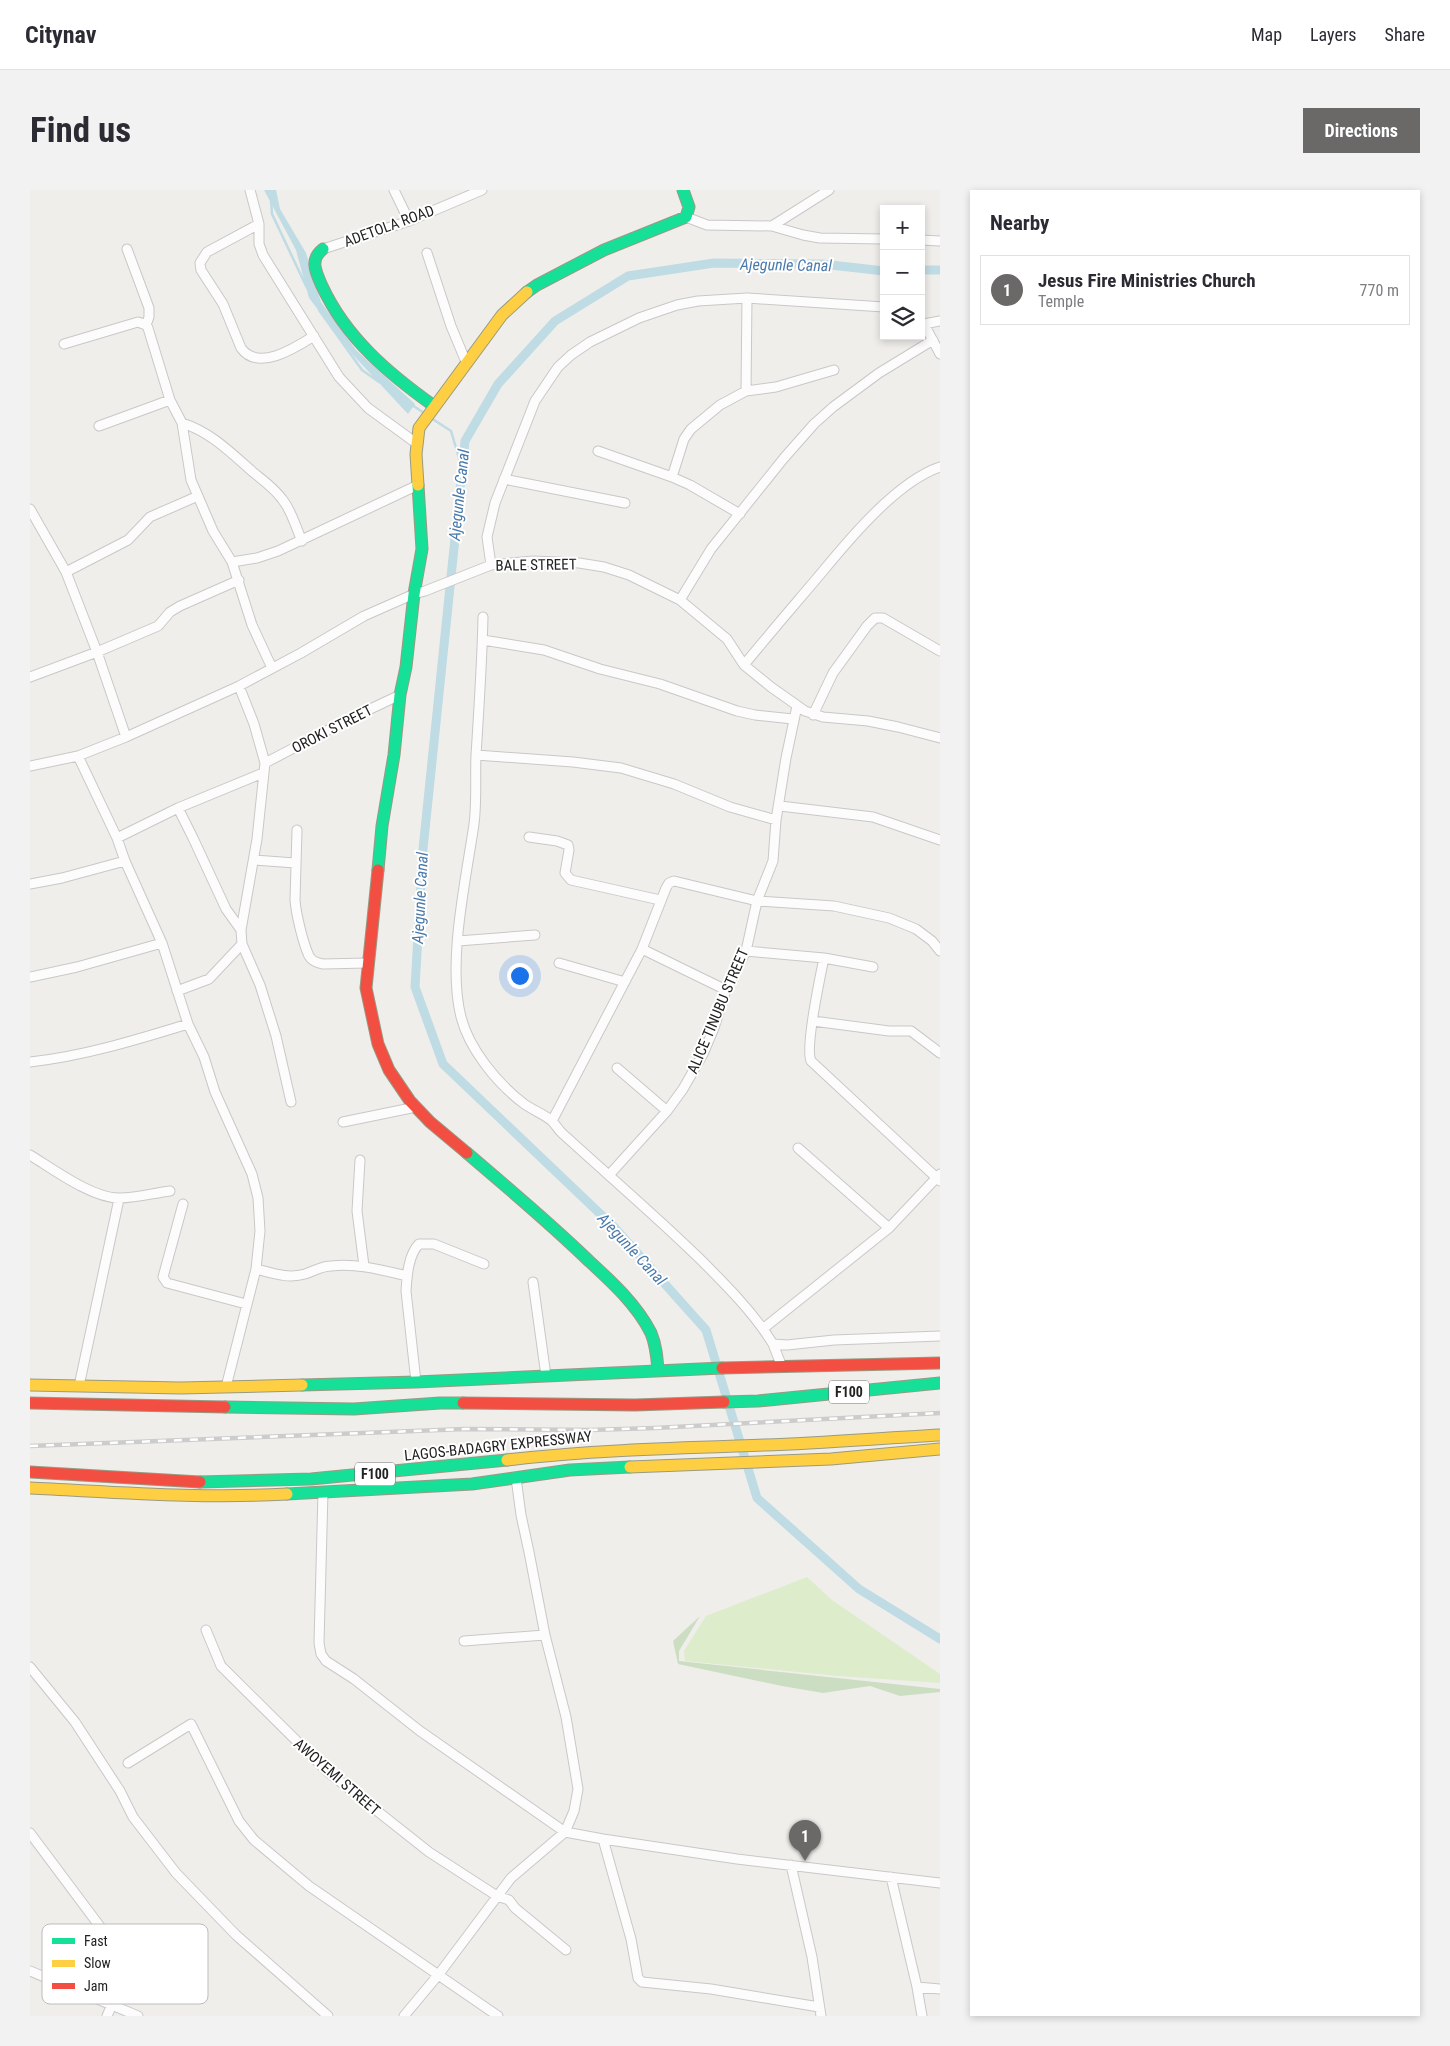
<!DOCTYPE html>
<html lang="en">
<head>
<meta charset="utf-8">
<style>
	body { margin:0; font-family:"Roboto Condensed",sans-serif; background:#f2f2f3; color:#2b2b33 }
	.controls { position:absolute; right:15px; top:15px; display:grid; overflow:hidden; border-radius:0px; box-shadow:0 2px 8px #0003 }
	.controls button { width:45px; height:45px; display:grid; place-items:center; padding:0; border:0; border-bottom:1px solid #e1e1e2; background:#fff; color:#2b2b33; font:25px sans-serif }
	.you { position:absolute; left:489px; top:785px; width:18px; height:18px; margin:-12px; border:4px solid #fff; border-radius:50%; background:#1a73e8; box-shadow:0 0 0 8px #1a73e833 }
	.badge { display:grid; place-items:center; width:32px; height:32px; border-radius:50%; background:#6a6968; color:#fff; font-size:16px; font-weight:700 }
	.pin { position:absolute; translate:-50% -41px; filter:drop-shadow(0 1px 2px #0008) }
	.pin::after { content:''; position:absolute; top:26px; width:18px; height:15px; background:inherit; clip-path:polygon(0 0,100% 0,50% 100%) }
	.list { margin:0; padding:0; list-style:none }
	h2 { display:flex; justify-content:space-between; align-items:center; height:65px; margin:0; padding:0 20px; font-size:21px }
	h2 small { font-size:16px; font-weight:400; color:#7c7c81 }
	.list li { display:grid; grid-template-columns:32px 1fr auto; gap:15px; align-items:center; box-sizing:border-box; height:70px; margin:0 10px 10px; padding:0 10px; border:1px solid #e1e1e2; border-radius:0px }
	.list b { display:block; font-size:19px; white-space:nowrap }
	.list p { margin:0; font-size:16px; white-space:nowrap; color:#7c7c81 }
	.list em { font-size:16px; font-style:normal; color:#7c7c81 }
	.icon { flex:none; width:28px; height:28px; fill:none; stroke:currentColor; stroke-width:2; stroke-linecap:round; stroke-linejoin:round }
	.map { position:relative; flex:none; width:910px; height:1826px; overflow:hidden; border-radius:0px }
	header { display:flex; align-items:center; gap:30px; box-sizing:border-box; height:70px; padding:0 25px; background:#fff; border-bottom:1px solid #e1e1e2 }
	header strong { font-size:24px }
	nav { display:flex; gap:28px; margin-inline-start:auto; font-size:18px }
	.intro { display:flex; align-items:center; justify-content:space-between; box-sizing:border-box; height:120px; padding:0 30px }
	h1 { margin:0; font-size:35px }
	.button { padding:12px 22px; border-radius:0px; background:#6a6968; color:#fff; font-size:18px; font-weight:700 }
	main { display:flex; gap:30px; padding:0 30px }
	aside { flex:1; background:#fff; border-radius:0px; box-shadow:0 2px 8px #0003 }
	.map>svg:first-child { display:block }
	.grass { fill:#ddeccb }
	.forest { fill:#cbdec1 }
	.water { fill:#bfdbe3 }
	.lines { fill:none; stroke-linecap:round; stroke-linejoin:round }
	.stream { stroke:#bfdbe3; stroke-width:2.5 }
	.canal { stroke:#bfdbe3; stroke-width:9 }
	.street-casing { stroke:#c9c8c7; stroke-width:11 }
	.fast-casing { stroke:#999a82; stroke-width:13 }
	.slow-casing { stroke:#999a82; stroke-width:13 }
	.jam-casing { stroke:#999a82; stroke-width:13 }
	.street { stroke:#fdfcfc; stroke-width:9 }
	.fast { stroke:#16e098; stroke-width:11 }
	.slow { stroke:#ffcf43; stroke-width:11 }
	.jam { stroke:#f24e42; stroke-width:11 }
	.rail-casing { stroke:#ccc; stroke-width:4.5 }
	.rail { stroke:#fff; stroke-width:2.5; stroke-dasharray:8; stroke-linecap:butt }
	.labels { text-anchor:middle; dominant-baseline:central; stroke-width:4; stroke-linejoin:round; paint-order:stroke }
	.shield { fill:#fff; stroke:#646464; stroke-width:1 }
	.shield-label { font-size:14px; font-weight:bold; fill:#222 }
	.street-label { font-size:15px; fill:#222; stroke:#fff }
	.water-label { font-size:16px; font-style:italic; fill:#4a7aab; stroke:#fff }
	.key { fill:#fff; stroke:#bdbdbd; stroke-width:1 }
	.key-label { font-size:14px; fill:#222 }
</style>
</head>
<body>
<header>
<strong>Citynav</strong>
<nav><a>Map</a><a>Layers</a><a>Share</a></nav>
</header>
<div class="intro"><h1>Find us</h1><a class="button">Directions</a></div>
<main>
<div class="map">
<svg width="910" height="1826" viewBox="0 0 910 1826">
	<rect width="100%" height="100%" fill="#f0eeeb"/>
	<path class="grass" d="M 777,1387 L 802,1410 L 910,1484 L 910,1493 L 808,1486 L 655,1471 L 654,1461 L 676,1426 Z"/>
	<path class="forest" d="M 670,1426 L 649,1461 L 649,1471 L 910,1499 L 910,1502 L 870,1506 L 840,1496 L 793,1503 L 752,1496 L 648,1474 L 643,1451 Z"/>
	<path class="water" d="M 234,0 L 246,0 L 250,19 L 276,63 L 291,112 L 326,160 L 385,214 L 378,224 L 324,166 L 279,108 L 266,60 Z"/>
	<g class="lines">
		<path class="stream" d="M 241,11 L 242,24 L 277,98
			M 289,120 L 332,180 L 349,192
			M 382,215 L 394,223
			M 401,228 L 421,241 L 432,278"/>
		<path class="canal" d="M 891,80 L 910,80
			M 854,81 L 792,74 L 684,73 L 598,86 L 525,131 L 468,194 L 435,251 L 393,659 L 385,797 L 413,874 L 584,1037 L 676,1140 L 727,1308 L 829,1399 L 910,1449"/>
		<g class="street-casing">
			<path id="street" d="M 220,0 L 229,34 L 229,54 L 233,65 L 309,187 L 338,218 L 386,253
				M 364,0 L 379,31
				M 656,27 L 677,35 L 742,36 L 773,45 L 790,48 L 854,49
				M 229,34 L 177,62 L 170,73 L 171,80 L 193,114 L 211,158 C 228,182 265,158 284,146
				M 742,36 L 799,0
				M 891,50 L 910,51
				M 97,59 L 119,118 L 119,127 L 116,135
				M 293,59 L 379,31 L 452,0
				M 397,63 L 421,136 L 436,172
				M 891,132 L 894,134 L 910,164
				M 894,134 L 910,131
				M 34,154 L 108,132 L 116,135 L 118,138 L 140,210 L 152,233 L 161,290 L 183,341 L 202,372 L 222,435 L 242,478
				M 716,201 L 717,108
				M 152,233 C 181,242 201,263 224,283 C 234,291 245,299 252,309 C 262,321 266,338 272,351
				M 69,236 L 140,210
				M 568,261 L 642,287 L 660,295 L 710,324
				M 642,287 L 654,249 L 661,239 L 690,215 L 716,201 L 746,197 L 804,180
				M 474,289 L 595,313
				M 0,319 L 36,382 L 67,462 L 96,547
				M 202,372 L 227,368 L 248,361 L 388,295
				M 461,375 L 457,347 L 465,313 L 505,211 L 528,177 L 541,165 L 560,152 L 609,128 L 647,115 L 668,111 L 717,108 L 854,117
				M 36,382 L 98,350 L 120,327 L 168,306
				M 650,410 L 681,359 L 754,268 L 784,234 L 803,217 L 849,183 L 903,150
				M 453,427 C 452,473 449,519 446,565 C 445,588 447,611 444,634 C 436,690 417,772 431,827 C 439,859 467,893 493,913 C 502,920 514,924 522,931 C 526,935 529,941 533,944 C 579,986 626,1026 670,1069 C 696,1095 724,1123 743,1154 L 757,1155 L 804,1150 L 910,1146
				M 453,450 L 514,460 L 570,479 L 630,494 L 707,521 L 725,525 L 763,529
				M 714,475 C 740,443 767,412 793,381 C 821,347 868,291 910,277
				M 0,487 L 67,462 L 128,436 L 140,422 L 150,416 L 209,390
				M 209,496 L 224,534 L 235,573 L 227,649 L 211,740
				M 783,525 L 803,483 L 837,436 L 845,428 L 853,428 L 910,461
				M 446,565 L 543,572 L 591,578 L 644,594 L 700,617 L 746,630
				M 48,566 L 87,648 L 95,671 L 132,753 L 158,834 L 174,867 L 185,902 L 222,984 L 228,1008 L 230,1041 L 226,1079 L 196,1197
				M 235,573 L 319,529 L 370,505
				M 0,576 L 48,566 L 96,547 L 209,496 L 271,463 L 334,426 L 384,404 L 395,401 L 461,375 L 503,371 L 549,373 L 574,377 L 599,385 L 650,410 L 697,449 L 714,475 L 741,497 L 775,521 L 793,527 L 838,531 L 868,537 L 910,548
				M 750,616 L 843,627 L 910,650
				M 148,618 L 163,648 L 196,719 L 211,740 L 212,754 L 230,795 L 246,846 L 261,912
				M 267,640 L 265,710 C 266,724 273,753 279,766 C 282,771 287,773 293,774 L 337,773
				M 499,647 L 527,651 L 538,655 L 539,660 L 535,683 L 541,690 L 630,710
				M 87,648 L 148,618 L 233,583
				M 224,670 L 265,673
				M 0,694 L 32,688 L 95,671
				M 428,751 L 505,745
				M 612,759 L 696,800
				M 716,761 L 794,768 L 843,777
				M 794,768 C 790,787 775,858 781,871 L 910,991
				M 529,773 L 595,792
				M 0,787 L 47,777 L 132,753
				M 147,801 L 179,789 L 212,754
				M 783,831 L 859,841 L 881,841 L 910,863
				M 0,872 C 54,866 106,850 158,834
				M 587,878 L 637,921
				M 522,931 L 612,759 L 636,698 L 639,693 L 644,691 L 727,711 L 804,716 L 859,728 L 886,739 L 902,751 L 910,761
				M 313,932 L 386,917
				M 768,958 L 859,1038
				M 0,965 C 23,979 63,1009 90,1008 C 107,1008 124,1003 140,1001
				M 330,970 L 327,1021 L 334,1076
				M 580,984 L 637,921 L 653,899 L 673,864 L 684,838 L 696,800 L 716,761 L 727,711 L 743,671 L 746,630 L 756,568 L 767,516
				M 153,1014 L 133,1087 L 137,1093 L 216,1114
				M 226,1079 C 242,1083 258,1089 275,1084 C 284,1081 292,1076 301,1076 C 327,1073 352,1080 377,1086
				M 503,1092 L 516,1186
				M 734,1138 L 859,1038 L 910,984
				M 743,1154 L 752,1177
				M 386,1192 L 376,1101 C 377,1087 378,1065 389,1054 L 404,1054 L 454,1074
				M 49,1196 L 89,1009
				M 293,1302 L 289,1453 L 291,1464 L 296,1471 L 324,1489 L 390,1541 L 535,1642 L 573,1649 L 707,1669 L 910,1693
				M 176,1440 L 191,1476 L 298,1582 L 399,1662 L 467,1706 L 479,1710 L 485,1718 L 536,1760
				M 434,1451 L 515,1445
				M 0,1477 L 45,1532 L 90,1601 L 103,1627 L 146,1683 L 206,1745 L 298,1826
				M 98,1573 L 161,1534 L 209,1631 L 224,1650 L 279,1696 L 468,1826
				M 0,1643 L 98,1774 L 97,1780 L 77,1826
				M 573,1649 L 601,1749 L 608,1788 L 612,1792 L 681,1799 L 789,1817
				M 761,1675 L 782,1767 L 791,1826
				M 861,1687 L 887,1797 L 892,1826
				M 0,1781 L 108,1826
				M 887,1797 L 910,1799
				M 374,1826 L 409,1784 L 481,1688 L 535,1642 L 544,1621 L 548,1599 L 536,1527 L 515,1445 L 499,1362 L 491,1325 L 486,1288"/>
		</g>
		<g class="fast-casing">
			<path id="fast" d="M 293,59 C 279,70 286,82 292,96 C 316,148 359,184 404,216
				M 497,102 L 507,95 L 574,60 L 656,27 L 659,17 L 653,0
				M 348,680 L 352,636 L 364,565 L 370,505 L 376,477 L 384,404 L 392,359 L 388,295
				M 437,963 C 478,998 520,1033 559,1071 C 582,1092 607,1115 621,1143 C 626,1155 627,1167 628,1180
				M 272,1195 L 386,1192 L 692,1178
				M 694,1212 L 728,1211 L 910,1193
				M 195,1217 L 324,1219 L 410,1213 L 433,1213
				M 170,1292 L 281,1289 L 477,1270
				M 257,1304 L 442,1294 L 540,1280 L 600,1277"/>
		</g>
		<g class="slow-casing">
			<path id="slow" d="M 388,295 L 386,264 L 389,238 L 472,125 L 497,102
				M 0,1195 L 151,1198 L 272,1195
				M 477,1270 C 563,1260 649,1258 735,1255 C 794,1253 852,1248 910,1245
				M 600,1277 L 801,1269 L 910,1259
				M 0,1298 C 86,1302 171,1309 257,1304"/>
		</g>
		<g class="jam-casing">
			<path id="jam" d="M 348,680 L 336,798 L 348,854 L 359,880 L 380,911 L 400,932 L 437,963
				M 692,1178 L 910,1173
				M 0,1213 L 195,1217
				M 433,1213 L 605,1215 L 694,1212
				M 0,1282 L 170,1292"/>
		</g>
		<use href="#street" class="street"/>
		<use href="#fast" class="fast"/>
		<use href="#slow" class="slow"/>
		<use href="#jam" class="jam"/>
		<g class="rail-casing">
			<path id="rail" d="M 0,1256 L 435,1239 L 561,1240 L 625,1238 L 910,1223"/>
		</g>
		<use href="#rail" class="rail"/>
	</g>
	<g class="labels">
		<g class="shield">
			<rect x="799" y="1190.5" width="40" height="23" rx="4"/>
			<rect x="325" y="1272.5" width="40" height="23" rx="4"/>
		</g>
		<g class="shield-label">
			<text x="819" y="1202">F100</text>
			<text x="345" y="1284">F100</text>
		</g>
		<g class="street-label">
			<text transform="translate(359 36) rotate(-20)">ADETOLA ROAD</text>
			<text transform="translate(506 375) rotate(-1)">BALE STREET</text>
			<text transform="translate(302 539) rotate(-27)">OROKI STREET</text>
			<text transform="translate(688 821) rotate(-67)">ALICE TINUBU STREET</text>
			<text transform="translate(468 1256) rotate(-6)">LAGOS-BADAGRY EXPRESSWAY</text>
			<text transform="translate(307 1587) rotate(41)">AWOYEMI STREET</text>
		</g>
		<g class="water-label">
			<text transform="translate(756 75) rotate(1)">Ajegunle Canal</text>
			<text transform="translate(429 305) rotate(-84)">Ajegunle Canal</text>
			<text transform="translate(390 708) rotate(-87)">Ajegunle Canal</text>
			<text transform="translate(602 1059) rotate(47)">Ajegunle Canal</text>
		</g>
	</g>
	<rect x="12" y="1734" width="166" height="80" rx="8" class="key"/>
	<rect x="22" y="1748" width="23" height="6" fill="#16e098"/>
	<rect x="22" y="1770" width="23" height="7" fill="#ffcf43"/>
	<rect x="22" y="1793" width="23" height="6" fill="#f24e42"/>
	<g class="key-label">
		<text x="54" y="1756">Fast</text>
		<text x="54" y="1778">Slow</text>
		<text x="54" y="1801">Jam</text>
	</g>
</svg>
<div class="controls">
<button>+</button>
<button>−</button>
<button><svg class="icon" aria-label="layers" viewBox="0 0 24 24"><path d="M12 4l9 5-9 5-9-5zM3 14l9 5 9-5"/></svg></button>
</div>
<div class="you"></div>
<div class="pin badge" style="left:775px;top:1671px">1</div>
</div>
<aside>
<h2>Nearby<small></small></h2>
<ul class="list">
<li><span class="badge">1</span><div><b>Jesus Fire Ministries Church</b><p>Temple</p></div><em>770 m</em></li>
</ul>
</aside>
</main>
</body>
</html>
